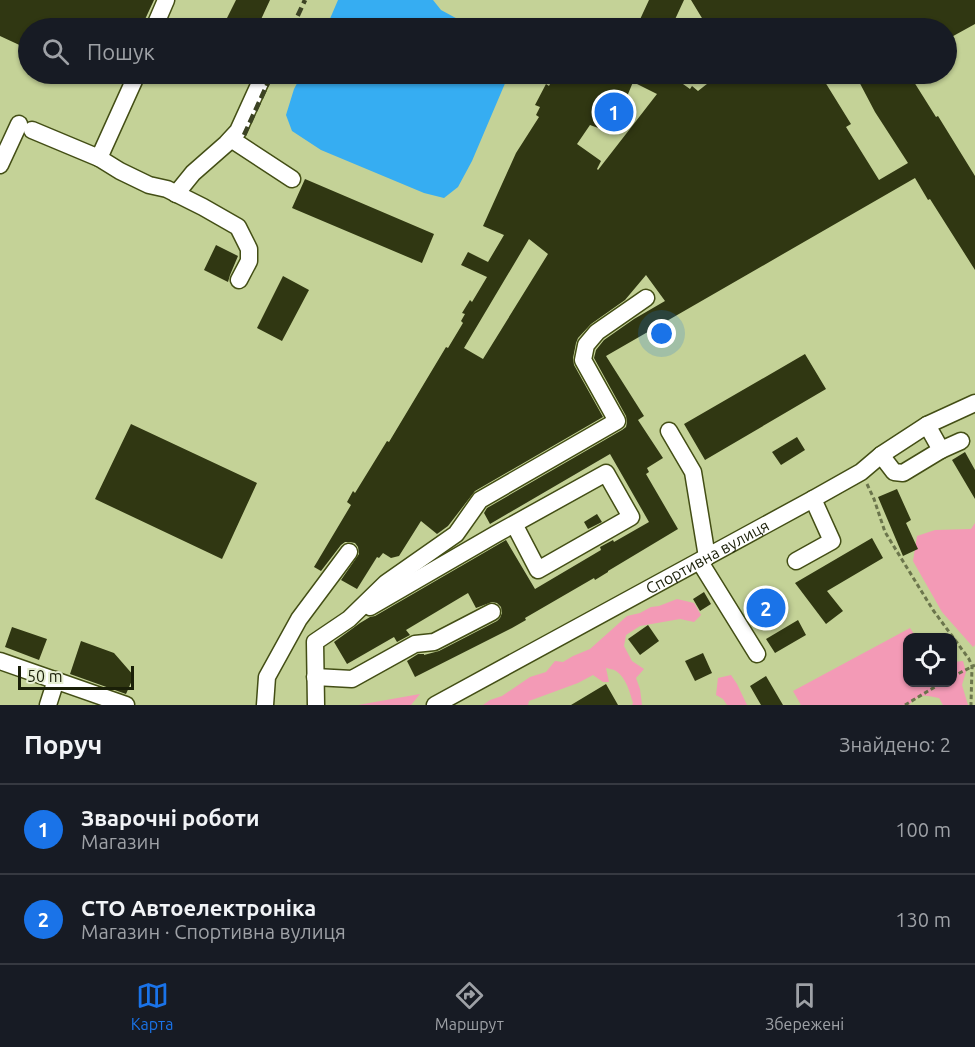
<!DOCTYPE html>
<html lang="uk">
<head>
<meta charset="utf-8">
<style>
	body { margin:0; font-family:Ubuntu,sans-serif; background:#20242c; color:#f1f3f6 }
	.controls { position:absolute; right:18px; bottom:18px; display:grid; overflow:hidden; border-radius:12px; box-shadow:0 2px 4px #0004 }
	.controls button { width:54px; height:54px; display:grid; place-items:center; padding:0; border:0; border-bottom:2px solid #363941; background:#171b24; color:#f1f3f6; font:30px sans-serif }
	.scale { position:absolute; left:18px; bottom:15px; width:116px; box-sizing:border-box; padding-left:6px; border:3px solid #1a1f08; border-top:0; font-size:16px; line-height:21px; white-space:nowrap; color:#1a1f08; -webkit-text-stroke:4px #e7efd2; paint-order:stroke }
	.you { position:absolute; left:662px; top:334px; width:21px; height:21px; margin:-15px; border:4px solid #fff; border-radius:50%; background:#1a73e8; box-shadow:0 0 0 9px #1a73e833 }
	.badge { display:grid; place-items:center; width:39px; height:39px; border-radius:50%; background:#1a73e8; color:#fff; font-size:20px; font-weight:700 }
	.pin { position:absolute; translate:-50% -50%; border:3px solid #fff; box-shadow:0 2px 6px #0006 }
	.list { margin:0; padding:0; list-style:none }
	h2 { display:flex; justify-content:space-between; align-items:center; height:78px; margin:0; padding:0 24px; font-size:26px }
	h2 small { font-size:20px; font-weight:400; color:#9ea1a6 }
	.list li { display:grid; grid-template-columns:39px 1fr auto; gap:18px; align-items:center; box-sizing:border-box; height:90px; padding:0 24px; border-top:2px solid #363941 }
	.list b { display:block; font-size:22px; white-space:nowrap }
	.list p { margin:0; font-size:20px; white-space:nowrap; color:#9ea1a6 }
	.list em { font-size:20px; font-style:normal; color:#9ea1a6 }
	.icon { flex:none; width:33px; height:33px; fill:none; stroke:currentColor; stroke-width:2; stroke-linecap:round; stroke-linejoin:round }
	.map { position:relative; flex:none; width:975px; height:705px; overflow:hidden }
	.search { position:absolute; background:#171b24; box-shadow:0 2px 4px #0004; left:18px; right:18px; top:18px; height:66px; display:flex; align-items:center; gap:15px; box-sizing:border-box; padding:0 21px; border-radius:33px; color:#9ea1a6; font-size:22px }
	.sheet { height:258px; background:#171b24 }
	nav { display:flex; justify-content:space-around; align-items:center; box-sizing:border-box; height:84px; border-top:2px solid #363941; background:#171b24; font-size:16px; color:#9ea1a6 }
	nav a { display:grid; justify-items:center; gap:3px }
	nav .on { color:#1a73e8 }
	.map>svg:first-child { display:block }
	.green { fill:#f39ab6 }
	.water { fill:#36adf2 }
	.building { fill:#303712; fill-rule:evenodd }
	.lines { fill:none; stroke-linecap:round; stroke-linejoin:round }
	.minor-casing { stroke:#434e15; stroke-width:19 }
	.path { stroke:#6b754c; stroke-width:3; stroke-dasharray:4.5 3; stroke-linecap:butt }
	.minor { stroke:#fff; stroke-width:16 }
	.rail { stroke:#3c4324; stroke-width:4.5; stroke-dasharray:9 4.5; stroke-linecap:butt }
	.labels { text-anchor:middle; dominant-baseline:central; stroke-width:6; stroke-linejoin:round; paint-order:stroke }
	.street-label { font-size:16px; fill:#1a1f08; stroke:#e7efd2 }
</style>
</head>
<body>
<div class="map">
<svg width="975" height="705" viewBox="0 0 975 705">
	<rect width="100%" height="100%" fill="#c4d297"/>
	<path class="green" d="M 975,523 L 975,645 L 973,647 L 942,612 L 913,561 L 917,536 L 935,530 L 971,529 Z
		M 677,599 L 694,603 L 701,615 L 694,622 L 680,619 L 640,626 L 626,635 L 624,646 L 632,661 L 644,669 L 636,678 L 640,689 L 642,705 L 632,705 L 633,703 C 630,693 626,677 616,671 C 613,669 609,669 606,668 L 609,682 L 603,682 L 593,675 L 578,683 L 529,701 L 528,705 L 483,705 L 490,700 L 502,696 L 530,677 L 546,672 L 555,661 L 563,662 L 573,656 L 590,649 L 627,616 L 640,613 L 651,607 L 659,606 Z
		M 910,628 L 916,637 L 908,638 L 908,682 L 952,682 L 953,662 L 963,661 L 966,672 L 962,685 L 968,705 L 943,705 L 939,698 C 925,695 919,693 909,705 L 801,705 L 793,691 Z
		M 731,675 L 737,684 L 747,705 L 727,705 L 723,699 L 716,695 L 718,678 Z
		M 420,694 L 411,705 L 358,705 Z"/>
	<path class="water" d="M 338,0 L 433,0 L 441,10 L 465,23 L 493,23 L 498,28 L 326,28 Z
		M 302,74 L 509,74 L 472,161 L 458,187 L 444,198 L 424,193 L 321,150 L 292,131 L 286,115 L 294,89 Z"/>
	<path class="building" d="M 0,0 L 154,0 L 141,28 L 28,28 L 28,49 L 0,36 Z
		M 236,0 L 270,0 L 257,28 L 222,28 Z
		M 649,0 L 684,0 L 671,28 L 636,28 Z
		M 691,0 L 975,0 L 975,24 L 946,40 L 946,28 L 708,28 Z
		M 555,74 L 669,74 L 690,89 L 692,86 L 698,91 L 712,80 L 713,83 L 729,74 L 836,74 L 825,82 L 851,124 L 846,127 L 879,180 L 908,163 L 875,112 L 855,74 L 909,74 L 936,117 L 938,116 L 975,176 L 975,270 L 930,199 L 928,200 L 915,178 L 606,356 L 644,416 L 638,420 L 663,458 L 647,468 L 649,472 L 646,474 L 678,529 L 608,571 L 608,572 L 595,580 L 594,578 L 525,618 L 526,620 L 512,628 L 415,677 L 407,661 L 418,654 L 424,654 L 424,655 L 439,651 L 497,621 L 500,618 L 502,613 L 501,607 L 497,603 L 492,602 L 476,608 L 468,593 L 406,630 L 410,635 L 397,642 L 394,637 L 347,664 L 334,642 L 360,623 L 370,617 L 375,616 L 506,540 L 535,589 L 601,550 L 600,547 L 613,540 L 614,542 L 649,522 L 610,454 L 490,524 L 484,513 L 487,508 L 622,430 L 626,427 L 627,422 L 626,416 L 594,358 L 596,350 L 604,340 L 634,319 L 665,301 L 646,275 L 625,300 L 591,324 L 578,338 L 576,343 L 573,358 L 574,365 L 603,417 L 475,491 L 448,526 L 437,534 L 421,521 L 399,556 L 391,558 L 383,553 L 379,558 L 377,557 L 357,589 L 341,580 L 359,554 L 358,547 L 355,543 L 350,542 L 345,542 L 341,545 L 321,571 L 314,567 L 351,505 L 347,502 L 353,491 L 355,493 L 387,441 L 389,442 L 446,347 L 448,348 L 463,323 L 461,321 L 465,314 L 462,313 L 470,300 L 472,302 L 487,277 L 461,265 L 468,252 L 488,262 L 504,235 L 483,226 L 516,153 L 539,117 L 536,115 L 540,107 L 535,105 L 546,84 L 549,86 ZM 633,82 L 657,94 L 598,170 L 597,169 L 601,161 L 577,144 L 590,125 L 612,133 ZM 529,239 L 548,254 L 483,359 L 464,348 Z
		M 305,179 L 434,234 L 422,263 L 292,208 Z
		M 216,245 L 238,256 L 230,275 L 228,282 L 204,270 Z
		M 283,276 L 309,290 L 282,341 L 257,328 Z
		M 805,354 L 826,389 L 705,460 L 684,424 Z
		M 131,424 L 257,483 L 222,559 L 95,499 Z
		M 797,437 L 805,450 L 781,465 L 772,452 Z
		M 965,452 L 975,470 L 975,499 L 952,460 Z
		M 897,489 L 911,520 L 906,523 L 918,549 L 903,556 L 878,497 Z
		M 597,514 L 602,522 L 588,529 L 584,522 Z
		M 872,538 L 883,558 L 827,591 L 843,611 L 826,624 L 795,583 Z
		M 704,592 L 711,604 L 700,611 L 693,599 Z
		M 798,620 L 806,635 L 775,653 L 766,639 Z
		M 648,625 L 659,641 L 640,655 L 628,639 Z
		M 12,627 L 47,639 L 39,660 L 5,647 Z
		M 81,641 L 114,653 L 134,676 L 126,694 L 70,674 Z
		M 703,653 L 712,673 L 695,681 L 685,661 Z
		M 766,676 L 783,705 L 761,705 L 750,686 Z
		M 606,684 L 618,705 L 571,705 Z"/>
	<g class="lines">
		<g class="minor-casing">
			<g id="minor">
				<path d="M 154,28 L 166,0"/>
				<path d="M 32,130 L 99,158 L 137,74"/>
				<path d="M 231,139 L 292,179"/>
				<path d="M 99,158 L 120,171 L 149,185 L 167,189 L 203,207 L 238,227 L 249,249 L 249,261 L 239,280"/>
				<path d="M 0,165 L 19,124"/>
				<path d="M 176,194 L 193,173 L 226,144 L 238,131 L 264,74"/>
				<path d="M 927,425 L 941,450 L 961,441"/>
				<path d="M 669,431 L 693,472 L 707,557"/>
				<path d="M 881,455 L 894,472 L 903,473 L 941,450"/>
				<path d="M 796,561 L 832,541 L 813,499"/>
				<path d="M 700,562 L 757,654"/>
				<path d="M 370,607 L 496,534 L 606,473 L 631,517 L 538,570 L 514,524"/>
				<path d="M 0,661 L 126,705"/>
				<path d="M 315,677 L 352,679 L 415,644 L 434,642 L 492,612"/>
				<path d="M 48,705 L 56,680"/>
				<path d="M 265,705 L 267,677 L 299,619 L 349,552"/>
				<path d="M 316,705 L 315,642 L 349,619 L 386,583 L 456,534 L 480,500 L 617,421 L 583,360 L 586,345 L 597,332 L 646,298"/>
				<path id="s1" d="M 435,705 L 813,499 L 861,472 L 881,455 L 927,425 L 975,403"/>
			</g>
		</g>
		<path class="path" d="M 867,484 L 874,499 L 885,532 L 933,610 L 969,659 L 972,666 L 971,705
			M 952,677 L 975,665
			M 905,705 L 943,682"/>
		<use href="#minor" class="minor"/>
		<path class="rail" d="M 292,28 L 305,0
			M 244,135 L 272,74"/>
	</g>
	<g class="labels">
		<g class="street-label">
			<text stroke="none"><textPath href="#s1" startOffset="310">Спортивна вулиця</textPath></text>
		</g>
	</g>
</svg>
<div class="controls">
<button><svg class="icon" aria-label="locate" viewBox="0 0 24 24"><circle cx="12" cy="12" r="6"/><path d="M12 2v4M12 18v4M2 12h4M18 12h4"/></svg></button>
</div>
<div class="scale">50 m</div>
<div class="you"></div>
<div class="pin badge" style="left:614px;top:112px">1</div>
<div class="pin badge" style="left:766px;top:608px">2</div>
<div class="search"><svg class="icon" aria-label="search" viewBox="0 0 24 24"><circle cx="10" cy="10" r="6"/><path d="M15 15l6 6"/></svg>Пошук</div>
</div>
<section class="sheet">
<h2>Поруч<small>Знайдено: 2</small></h2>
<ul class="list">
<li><span class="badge">1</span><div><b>Зварочні роботи</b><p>Магазин</p></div><em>100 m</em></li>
<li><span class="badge">2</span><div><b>СТО Автоелектроніка</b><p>Магазин · Спортивна вулиця</p></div><em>130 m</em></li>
</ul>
</section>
<nav>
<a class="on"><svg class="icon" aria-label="map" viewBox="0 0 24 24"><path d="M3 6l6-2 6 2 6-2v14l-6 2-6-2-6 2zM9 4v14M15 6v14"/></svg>Карта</a>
<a><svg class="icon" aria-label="directions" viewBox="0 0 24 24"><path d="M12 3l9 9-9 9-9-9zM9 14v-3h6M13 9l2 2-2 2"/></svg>Маршрут</a>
<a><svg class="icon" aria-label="saved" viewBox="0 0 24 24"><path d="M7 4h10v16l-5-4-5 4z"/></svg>Збережені</a>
</nav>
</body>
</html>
